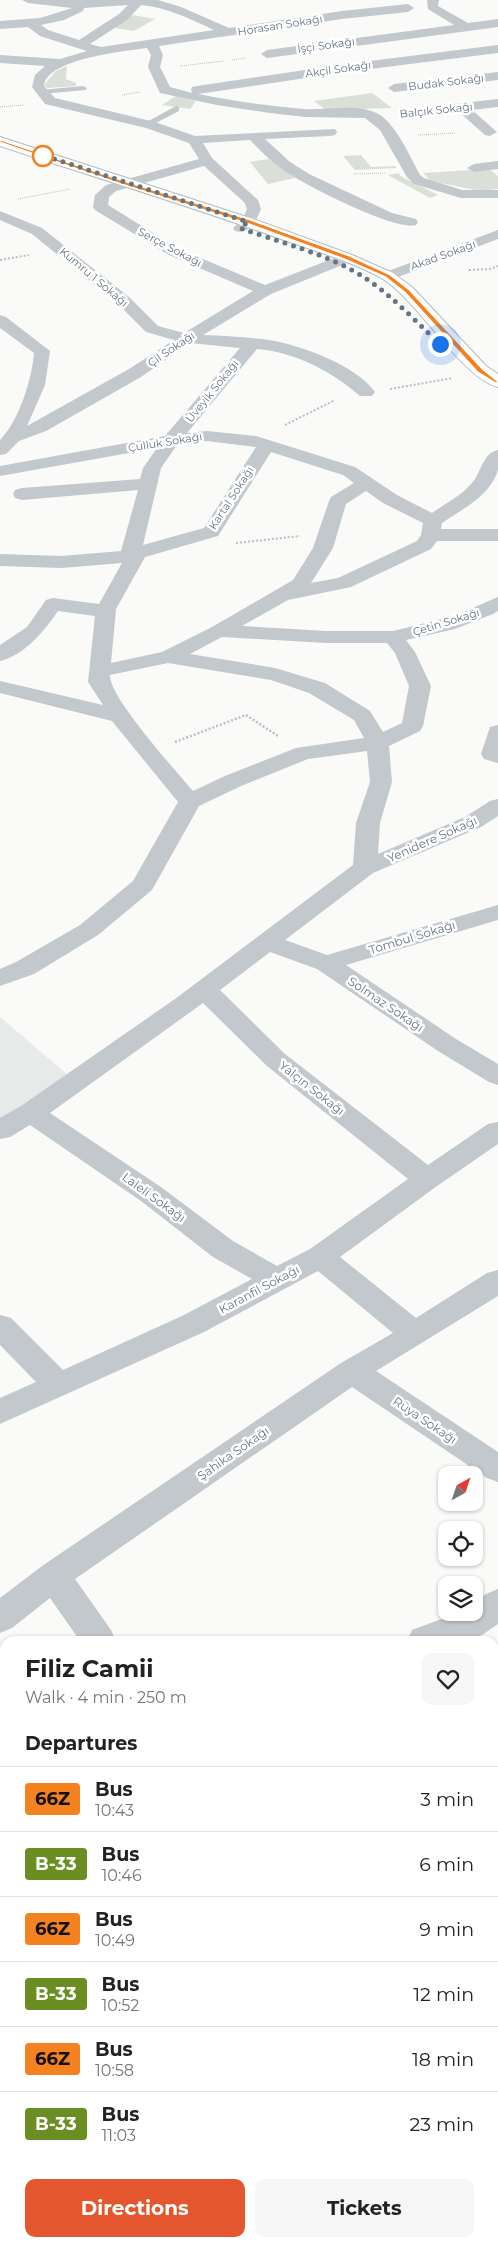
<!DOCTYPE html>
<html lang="en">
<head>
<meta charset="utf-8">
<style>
  body { margin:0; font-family:Montserrat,sans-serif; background:#f6f6f6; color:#222; height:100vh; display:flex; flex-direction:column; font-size:19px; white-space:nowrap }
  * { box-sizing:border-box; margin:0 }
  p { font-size:16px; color:#767676 }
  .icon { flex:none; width:28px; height:28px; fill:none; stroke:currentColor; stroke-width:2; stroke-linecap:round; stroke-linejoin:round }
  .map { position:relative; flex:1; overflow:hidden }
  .details { position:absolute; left:0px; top:1636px; width:499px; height:611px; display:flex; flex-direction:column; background:#fff; border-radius:15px 15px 0 0; box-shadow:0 1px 4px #0004 }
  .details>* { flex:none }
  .badge { padding:0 10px; border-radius:4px; font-size:18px; line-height:32px }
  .needle { width:32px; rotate:40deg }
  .controls { position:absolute; left:438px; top:1466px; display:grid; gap:10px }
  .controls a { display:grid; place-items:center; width:45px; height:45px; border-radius:10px; background:#fff; box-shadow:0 1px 4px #0004; font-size:25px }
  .you { position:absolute; width:25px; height:25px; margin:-12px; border:4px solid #fff; border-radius:50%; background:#1a73e8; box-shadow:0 0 0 8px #1a73e833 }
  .map>.badge { position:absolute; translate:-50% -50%; box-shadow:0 0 0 2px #fff }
  h2 { padding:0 25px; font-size:19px; line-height:45px }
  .round { display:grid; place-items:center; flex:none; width:52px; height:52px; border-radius:10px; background:#f6f6f6 }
  .head { display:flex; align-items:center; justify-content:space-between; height:85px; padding:0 25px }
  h1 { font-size:24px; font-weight:700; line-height:38px }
  .button { display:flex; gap:10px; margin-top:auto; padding:10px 25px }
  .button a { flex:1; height:58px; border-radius:10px; background:#e4572e; color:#fff; font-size:20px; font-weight:700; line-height:58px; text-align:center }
  .button a+a { background:#f6f6f6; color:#222 }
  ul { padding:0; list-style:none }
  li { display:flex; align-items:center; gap:15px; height:65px; padding:0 25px; border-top:1px solid #e0e0e0 }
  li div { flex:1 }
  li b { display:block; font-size:19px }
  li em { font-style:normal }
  li .badge { min-width:55px; font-weight:700; text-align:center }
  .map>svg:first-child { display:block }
</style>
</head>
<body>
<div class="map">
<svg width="498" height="2247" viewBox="0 0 498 2247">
  <rect width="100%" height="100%" fill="#fafaf8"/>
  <path fill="#e8e9e9" d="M0 1017 68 1075 0 1123Z"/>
  <g fill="#dadfd7">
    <path d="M132 15 155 19 134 31 115 28Z"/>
    <path d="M67 66 66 79 76 83V86L47 88 44 85 56 71Z"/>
    <path d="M372 93 392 108 326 110 314 101Z"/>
    <path d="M176 96 196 101 190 109 162 105Z"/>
    <path d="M361 155 371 167 395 166 397 168 355 170 343 156Z"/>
    <path d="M269 159 295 178 268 184 250 162Z"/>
    <path d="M489 169 498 176V189L480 191 431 181 423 173Z"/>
    <path d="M399 173 400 176 438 195 430 198 388 175Z"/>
  </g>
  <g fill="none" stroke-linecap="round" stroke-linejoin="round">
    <defs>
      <path id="secondary" d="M0 137 253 219 352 255 393 273 413 288 486 366 498 374V387C462 378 419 302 383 279 354 262 312 250 281 239 188 205 93 177 0 146Z"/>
    </defs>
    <use href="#secondary" stroke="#b3babf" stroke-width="2"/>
    <g stroke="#bbbfc2" stroke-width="1" stroke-dasharray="1 1" stroke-linecap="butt">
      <path d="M232 60 246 58"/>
      <path d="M180 66 224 61"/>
      <path d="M122 95 140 92"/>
      <path d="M0 107 24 105"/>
      <path d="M405 113 421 111"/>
      <path d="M418 135 455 133"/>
      <path d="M354 174 386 173"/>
      <path d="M18 199 71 189"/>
    </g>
    <g stroke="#bbbfc2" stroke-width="2" stroke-dasharray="2 2" stroke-linecap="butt">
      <path d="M0 260 29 255"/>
      <path d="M469 270 490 269 498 266"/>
      <path d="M390 389 453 378"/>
      <path d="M285 425 335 400"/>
      <path d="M236 543 300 536"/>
    </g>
    <path stroke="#bbbfc2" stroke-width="2.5" stroke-dasharray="2 2" stroke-linecap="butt" d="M175 742 246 715 278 736"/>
    <g fill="#c3c8cc" fill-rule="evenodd">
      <path d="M83 86 87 88 86 90 41 94 37 92 41 90Z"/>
      <path d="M176 106 179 107V111L150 126 143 124Z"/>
    </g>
    <g fill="#c3c8cc" fill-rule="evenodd">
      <path d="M22 0H158L181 7 229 28 342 11 408 4 414 8 408 12 342 19 159 46 163 55 160 67 170 87 192 93 191 90 192 87 197 86 346 64 498 45V53L346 72 198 94C233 101 268 106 304 109 327 111 359 102 380 115 396 125 411 158 420 175L424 178 462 190H498V198H461L414 184 407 177 380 130 365 118 305 117 270 113 217 105 160 93 148 67 151 55 147 48C125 51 46 59 44 86L55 98 155 122 195 136 335 129 337 132 335 135 330 136 265 139 290 162 309 174 392 213 416 219 418 222 416 225C394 231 302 184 282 169 270 161 260 150 250 140L203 143 212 158 258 200 261 209C256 221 250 235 235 231L233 228 242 220 247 209 244 202 204 166 116 191 109 197 108 205 179 249 265 285 342 255H352L355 258 352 261 271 294 203 335C225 336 247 337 269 340 300 345 356 365 375 392L372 396H360C332 371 294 352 257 349L187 433 207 431 256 436 355 467 397 495 432 513C446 503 465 494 475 479 482 468 484 453 498 450 498 456 498 463 498 469 492 495 461 510 442 523L441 529H498V541H437L431 549 351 587 288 600 242 626 326 631H393L454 616 498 597V611L493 614 455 629 406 640 415 652 431 686 423 726 420 731 389 746 392 782 380 823 378 854 465 817 490 801 498 799V816L481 827 373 873 285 940 327 955 498 905V920L346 965 456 1039 498 1064V1085L489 1082 438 1051 317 969 270 952 220 990 285 1054 428 1165 488 1124 498 1122V1144L437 1186 340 1257 416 1318 487 1273 498 1270V1296L376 1371 498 1452V1482L487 1478 352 1387 75 1579 111 1630 116 1641H80L50 1598 12 1628 0 1633V1598L42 1566 341 1363 393 1333 318 1271 204 1332 0 1424V1398L36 1382 0 1345V1315L11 1318 63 1370 182 1316 252 1279 213 1257 141 1201 30 1125 10 1137 0 1139V1118L21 1106 175 999 353 865 356 823 370 782 367 751 308 759 241 786 199 806 152 890 98 935 34 974 0 986V969L16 962 80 925 133 881 178 802 112 721 0 693V681L103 705 88 682 95 616 58 611C44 631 25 655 0 661V645L27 627 46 600 53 598 99 604 122 563 61 568 0 566V554L61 556 121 551 138 490 22 500 15 498 13 494 15 490 22 488 140 479 143 468 157 448 0 476V466L165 436 240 348 190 343 141 377 46 431 19 441 6 454 0 455V440C19 421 32 379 34 353L0 328V315L6 317 50 351 45 385 27 426 129 369 174 340 146 332 117 303 32 234 0 220V211L42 228 129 297 158 326 184 333 253 291 169 255 95 210 93 207 95 195 106 185 199 159 189 143 146 128 45 104 32 87 35 75 45 66 0 63V55L60 59 87 51 40 36 28 27 0 29V21L40 18 72 8 28 3ZM128 5 119 14 79 40 48 30 41 25 64 20 83 11 84 8ZM141 5C167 7 190 19 214 30L101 47 90 44 127 20ZM207 441 256 447 204 528 143 545 161 468 177 445ZM271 452 343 475 354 483 331 497 329 501 313 548 293 580 212 627 162 652 111 663 116 609 145 557 218 536ZM366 491 383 503 423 523 421 535 417 541 338 578 311 583 333 548 346 504ZM222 637 326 643H387L395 653 409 686 402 723 383 732 370 711 325 683 275 668 190 654ZM168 663 271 680 309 693 354 720 364 738 296 748 225 776 193 791C177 772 108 696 110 675ZM203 1003 267 1066 408 1179 310 1249 277 1266 233 1241 161 1187 50 1113Z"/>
      <path d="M427 0H439L438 6 468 23 498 19V27L267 58 261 54 267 50 454 25 428 9Z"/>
      <path d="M498 72V80L394 92 388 88 394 84Z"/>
      <path d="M498 99V107L472 110 497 132 490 136 485 135 458 111 444 113 437 109 444 105Z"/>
      <path d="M498 161V169L474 172 467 168 474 164Z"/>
      <path d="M498 230V239L393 279H383L380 276 383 273Z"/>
      <path d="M498 725V763L484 759 481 754 490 727Z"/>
      <path d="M498 1589V1624L482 1635 466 1641H407L412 1630 460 1612H474V1603L486 1594Z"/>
      <path d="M498 1939V1979L494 1980V1941Z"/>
      <path d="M5 1947V1987L0 1989V1949Z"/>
      <path d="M0 2177 5 2178V2220L0 2219Z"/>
      <path d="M66 2242H115L117 2247H67Z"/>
      <path d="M177 2242H222L221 2247H175Z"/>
    </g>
    <use href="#secondary" fill="#fff" fill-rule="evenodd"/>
  </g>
  <path fill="#f58220" stroke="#fff" d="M0 140 126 182 250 220 349 256 390 275 409 290 482 369 498 382 496 383 478 372 405 292 386 277 345 259 247 223 122 184 0 142Z"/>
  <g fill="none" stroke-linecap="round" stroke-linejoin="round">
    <path stroke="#657683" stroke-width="5" stroke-dasharray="0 9" d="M43 156 36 153 248 222 240 228C279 242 327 254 362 276 391 294 415 321 440 344"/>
  </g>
  <circle fill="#fff" stroke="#f58220" stroke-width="2.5" cx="43" cy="156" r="10"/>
  <g text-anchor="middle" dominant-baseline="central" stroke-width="5" stroke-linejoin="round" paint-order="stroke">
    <g font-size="11" fill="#657683" stroke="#fff">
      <text transform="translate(280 25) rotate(-9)">Horasan Sokağı</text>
      <text transform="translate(326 45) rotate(-8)">İşçi Sokağı</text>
      <text transform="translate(338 69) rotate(-8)">Akçil Sokağı</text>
      <text transform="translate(446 82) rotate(-7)">Budak Sokağı</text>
      <text transform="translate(436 110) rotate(-6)">Balçık Sokağı</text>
      <text transform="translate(170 247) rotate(28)">Serçe Sokağı</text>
      <text transform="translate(443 255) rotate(-20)">Akad Sokağı</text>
      <text transform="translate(94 277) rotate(40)">Kumru 1 Sokağı</text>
      <text transform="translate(171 349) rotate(-34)">Çil Sokağı</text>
      <text transform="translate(212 391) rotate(-51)">Üveyik Sokağı</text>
      <text transform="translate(165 442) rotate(-9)">Çulluk Sokağı</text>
      <text transform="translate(231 498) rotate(-57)">Kartal Sokağı</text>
      <text transform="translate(446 622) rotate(-17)">Çetin Sokağı</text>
    </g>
    <g font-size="12" fill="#657683" stroke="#fff">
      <text transform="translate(432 839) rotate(-24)">Yenidere Sokağı</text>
      <text transform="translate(412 937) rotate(-17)">Tombul Sokağı</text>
      <text transform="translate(386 1004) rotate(34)">Solmaz Sokağı</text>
      <text transform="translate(312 1088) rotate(38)">Yalçın Sokağı</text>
      <text transform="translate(154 1197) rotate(36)">Laleli Sokağı</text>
      <text transform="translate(259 1289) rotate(-28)">Karanfil Sokağı</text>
      <text transform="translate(425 1420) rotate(34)">Rüya Sokağı</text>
      <text transform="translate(233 1453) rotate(-35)">Şahika Sokağı</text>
    </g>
  </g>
</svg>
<div class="controls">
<a><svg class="needle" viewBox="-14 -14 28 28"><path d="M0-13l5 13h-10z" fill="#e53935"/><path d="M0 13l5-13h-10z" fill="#767676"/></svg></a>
<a><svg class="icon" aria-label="locate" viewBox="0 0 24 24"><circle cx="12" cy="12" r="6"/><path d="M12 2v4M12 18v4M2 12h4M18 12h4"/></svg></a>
<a><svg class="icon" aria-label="layers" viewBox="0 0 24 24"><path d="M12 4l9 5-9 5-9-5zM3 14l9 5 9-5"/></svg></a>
</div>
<div class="you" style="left:440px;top:344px"></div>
<section class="details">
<div class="head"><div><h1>Filiz Camii</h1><p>Walk · 4 min · 250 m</p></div><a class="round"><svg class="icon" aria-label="heart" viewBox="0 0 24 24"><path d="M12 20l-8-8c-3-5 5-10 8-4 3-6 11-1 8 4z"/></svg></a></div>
<h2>Departures</h2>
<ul>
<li><span class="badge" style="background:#f58220;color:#111">66Z</span><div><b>Bus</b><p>10:43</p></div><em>3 min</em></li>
<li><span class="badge" style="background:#6b8e23;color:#fff">B-33</span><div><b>Bus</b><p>10:46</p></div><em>6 min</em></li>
<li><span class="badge" style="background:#f58220;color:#111">66Z</span><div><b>Bus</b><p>10:49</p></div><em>9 min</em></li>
<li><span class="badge" style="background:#6b8e23;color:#fff">B-33</span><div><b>Bus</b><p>10:52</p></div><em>12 min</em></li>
<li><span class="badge" style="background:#f58220;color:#111">66Z</span><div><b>Bus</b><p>10:58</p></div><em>18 min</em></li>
<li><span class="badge" style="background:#6b8e23;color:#fff">B-33</span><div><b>Bus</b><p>11:03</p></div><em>23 min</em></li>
</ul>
<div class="button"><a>Directions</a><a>Tickets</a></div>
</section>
</div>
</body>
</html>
